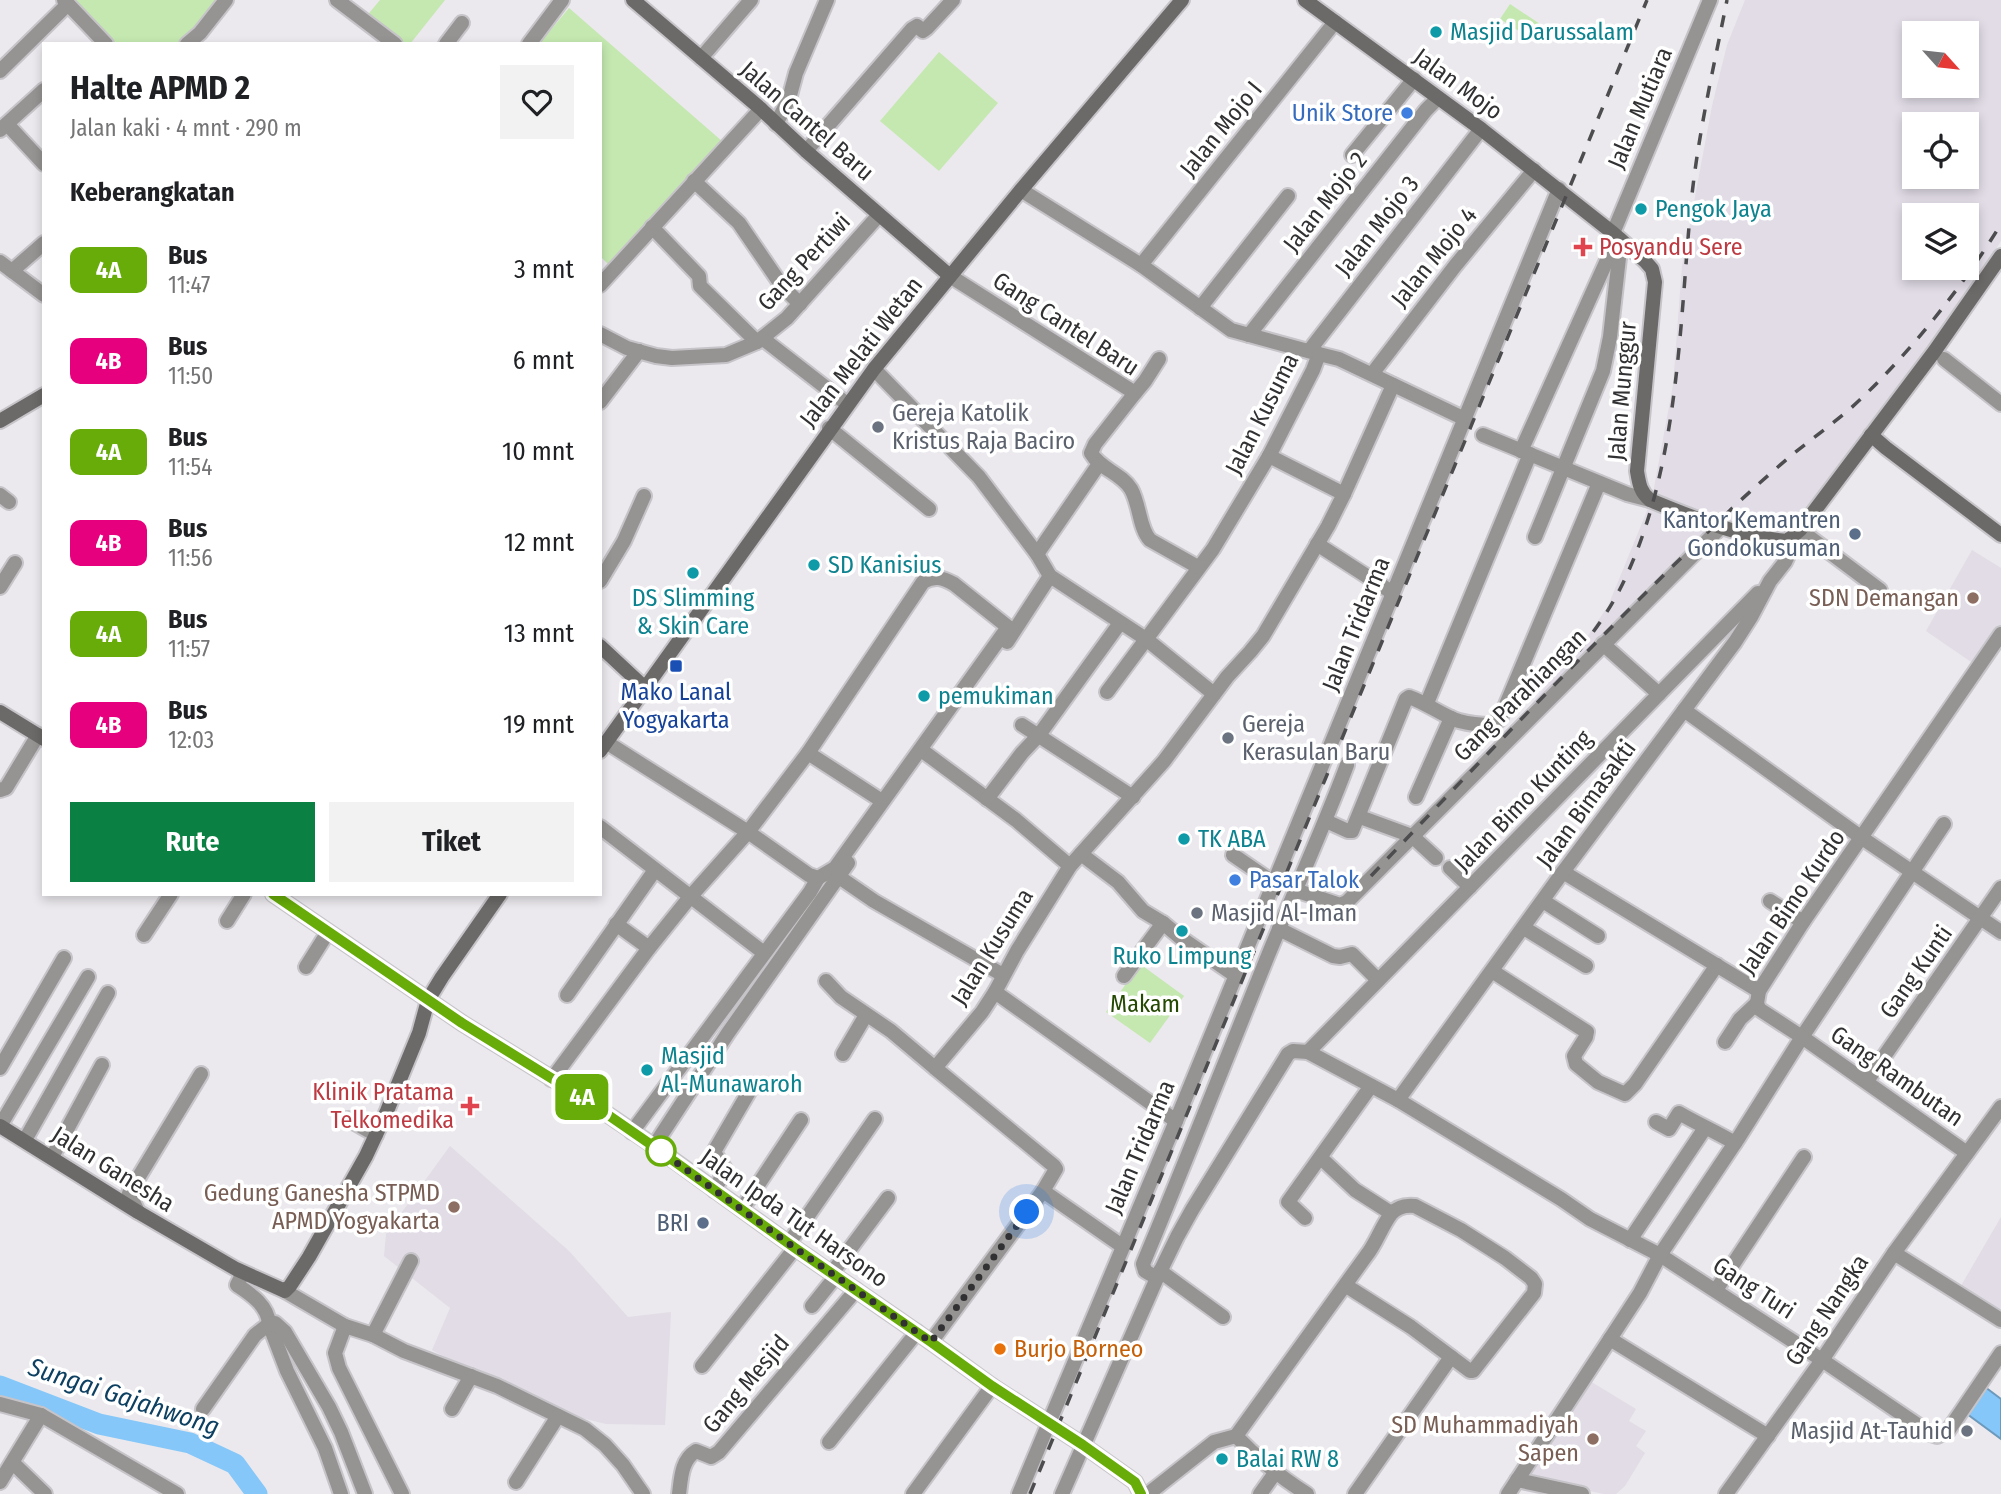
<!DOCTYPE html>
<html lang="id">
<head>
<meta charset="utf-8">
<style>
  body { margin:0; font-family:"Fira Sans Condensed",sans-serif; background:#f2f2f2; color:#202124; height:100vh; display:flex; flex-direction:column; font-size:26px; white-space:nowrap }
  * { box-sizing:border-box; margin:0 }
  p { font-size:23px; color:#757577 }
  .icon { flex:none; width:38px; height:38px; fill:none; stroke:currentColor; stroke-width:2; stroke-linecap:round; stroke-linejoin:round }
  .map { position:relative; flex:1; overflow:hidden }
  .side { position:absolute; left:42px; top:42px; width:560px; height:854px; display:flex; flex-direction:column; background:#fff; border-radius:0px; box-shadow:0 4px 10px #0003 }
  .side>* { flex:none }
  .badge { padding:0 14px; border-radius:10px; font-size:24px; line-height:46px }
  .needle { width:46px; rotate:117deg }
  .fabs { position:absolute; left:1902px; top:21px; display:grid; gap:14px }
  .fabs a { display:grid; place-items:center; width:77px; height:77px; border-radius:0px; background:#fff; box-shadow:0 4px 10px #0003; font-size:35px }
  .you { position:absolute; width:35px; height:35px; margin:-18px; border:5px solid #fff; border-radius:50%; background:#1a73e8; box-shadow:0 0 0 10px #1a73e833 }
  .map>.badge { position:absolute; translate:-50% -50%; box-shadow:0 0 0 4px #fff }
  h2 { padding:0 28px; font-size:26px; line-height:63px }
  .round { display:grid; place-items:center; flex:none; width:74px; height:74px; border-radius:0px; background:#f2f2f2 }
  .head { display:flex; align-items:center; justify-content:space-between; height:119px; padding:0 28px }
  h1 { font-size:33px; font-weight:700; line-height:52px }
  .primary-button { display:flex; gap:14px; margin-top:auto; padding:14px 28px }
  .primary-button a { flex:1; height:80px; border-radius:0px; background:#0b8043; color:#fff; font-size:28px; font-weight:700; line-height:80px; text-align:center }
  .primary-button a+a { background:#f2f2f2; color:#202124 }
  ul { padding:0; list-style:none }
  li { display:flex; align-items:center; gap:21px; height:91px; padding:0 28px }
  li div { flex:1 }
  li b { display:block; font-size:26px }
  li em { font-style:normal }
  li .badge { min-width:77px; font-weight:700; text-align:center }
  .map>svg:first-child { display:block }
</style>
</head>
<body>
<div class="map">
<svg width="2001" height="1494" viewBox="0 0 2001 1494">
  <rect width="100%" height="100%" fill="#ebe9ed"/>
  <g fill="#e1dce6" fill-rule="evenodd">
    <path d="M1745 0H2001V241L1936 344 1797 523 1786 530 1773 534 1731 524 1653 493 1673 385 1682 266 1712 106 1727 45ZM1914 33H1967V86H1914ZM1914 124H1967V177H1914ZM1914 215H1967V268H1914Z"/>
    <path d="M1649 506 1712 531 1522 721 1519 719 1589 634 1608 606Z"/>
    <path d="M1972 550 2001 568V629L1977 666 1926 631Z"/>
    <path d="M450 1146 569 1251 628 1317 671 1312 665 1425 606 1424 529 1405 432 1350 450 1308 384 1256 386 1234Z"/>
    <path d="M2001 1217V1318L1958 1291Z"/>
    <path d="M1585 1378 1636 1409 1629 1421 1646 1431 1636 1446 1645 1453 1625 1486 1616 1494H1604L1519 1476Z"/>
  </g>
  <g fill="#c4e8b0">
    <path d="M71 0H219L180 44H112Z"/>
    <path d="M380 0H445L410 44H400L365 18Z"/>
    <path d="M1510 4 1540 24 1530 38 1500 19Z"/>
    <path d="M569 8 723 142 608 264 600 256V44H539Z"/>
    <path d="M939 52 998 103 939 171 880 121Z"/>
    <path d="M1140 964 1184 996 1150 1043 1106 1012Z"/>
  </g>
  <path fill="#85c7f9" stroke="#6c9abd" stroke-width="2" d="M1981 1384 2001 1399V1439L1963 1411Z"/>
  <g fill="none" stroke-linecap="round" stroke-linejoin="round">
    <path stroke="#85c7f9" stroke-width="21" d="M0 1386 99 1424 190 1443 235 1464 257 1494"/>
    <defs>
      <g id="street">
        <path d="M64 0 106 44"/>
        <path d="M337 0 395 44"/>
        <path d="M187 44 200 33 226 0"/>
        <path d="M446 44 462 23"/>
        <path d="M529 44 562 0"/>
        <path d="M701 58 751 0"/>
        <path d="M0 71 68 4"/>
        <path d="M7 124 44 164"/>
        <path d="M776 124 789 99 796 73 827 0"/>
        <path d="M0 130 44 90"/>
        <path d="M806 151 912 29 917 26 923 31 927 28 953 0"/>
        <path d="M1352 155 1414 79"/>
        <path d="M694 181 739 223 782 286 800 304"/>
        <path d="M1021 190 1141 265 1231 330 1319 354 1313 370 1269 456 1213 549 1107 692"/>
        <path d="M652 227 699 276 700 286 703 289 757 342"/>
        <path d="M1613 233 1710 0"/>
        <path d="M0 262 44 295"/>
        <path d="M1141 265 1335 22"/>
        <path d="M12 271 44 243"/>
        <path d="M950 276 1135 393 1095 444 1091 453C1100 469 1121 473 1131 489 1140 505 1139 528 1150 540L1198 567"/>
        <path d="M600 285 761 109"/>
        <path d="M1200 308 1288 196"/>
        <path d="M600 334 627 348 656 356 672 358 726 355 757 342 787 318 879 215"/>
        <path d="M1249 335 1426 110 1438 98"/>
        <path d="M762 338 847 404"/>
        <path d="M1309 351 1481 129"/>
        <path d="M1319 354 1339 359 1465 419"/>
        <path d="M1944 359 2001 404"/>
        <path d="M874 369 979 477 1037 554 1050 576 1146 639 1214 694"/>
        <path d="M1372 374 1455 266 1534 170"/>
        <path d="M1135 393 1145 381 1159 359"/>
        <path d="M600 402 639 351"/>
        <path d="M829 428 929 509"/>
        <path d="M1483 435 1627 494 1650 500"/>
        <path d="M1521 451 1617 238"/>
        <path d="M1344 494 1393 385"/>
        <path d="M0 495 9 502"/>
        <path d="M1535 537 1603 371 1610 337 1621 240"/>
        <path d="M1317 544 1393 593"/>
        <path d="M1037 554 1099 464"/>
        <path d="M600 581 624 541 644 496"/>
        <path d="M0 587 15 563"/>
        <path d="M1007 642 1050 576"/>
        <path d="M1603 644 1659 694"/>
        <path d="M1427 703 1530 454"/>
        <path d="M1684 710 1862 838 2001 932"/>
        <path d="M1022 725 1133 797"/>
        <path d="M924 752 1016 820 1070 866"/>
        <path d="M808 753 882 801"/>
        <path d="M0 790 6 788 38 735"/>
        <path d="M1416 797 1451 718"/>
        <path d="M987 799 1022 753 1039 735 1120 623"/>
        <path d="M1360 817 1412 836 1436 858"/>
        <path d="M1326 821 1348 831H1352L1406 699 1409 697C1427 703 1441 715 1459 721 1470 724 1481 725 1492 725L1500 719 1599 483"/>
        <path d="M1944 824 1802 1037 1967 1153"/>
        <path d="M600 827 764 953"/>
        <path d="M1081 854 1118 882 1143 911 1163 923 1181 938 1236 976"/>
        <path d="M1233 855 1274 883"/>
        <path d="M1450 868 1470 887"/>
        <path d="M1563 872 1759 991"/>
        <path d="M839 877 874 901 1003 975"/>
        <path d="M1295 890 1340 905 1347 902 1720 528"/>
        <path d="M1543 901 1598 936"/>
        <path d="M1770 901 1803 922"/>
        <path d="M227 921 244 894"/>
        <path d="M616 924 649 948"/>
        <path d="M1524 928 1586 966"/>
        <path d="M1279 929 1333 956 1340 957 1352 954 1378 980"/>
        <path d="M144 935 171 894"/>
        <path d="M306 967 328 932"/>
        <path d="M1492 971 1587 1032 1586 1037 1574 1056 1576 1064 1598 1082 1625 1094 1635 1084 1717 965"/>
        <path d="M1124 976 1163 923"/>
        <path d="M826 981 841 997 891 1031 935 1068"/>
        <path d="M995 992 1176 1121"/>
        <path d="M567 995 655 870"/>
        <path d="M1725 1042 1740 1019 1757 1003"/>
        <path d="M1308 1052 1758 593"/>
        <path d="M843 1054 866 1015"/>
        <path d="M0 1068 64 958"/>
        <path d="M551 1079 558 1071 649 948 690 897 748 832 808 753 923 582C935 575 943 578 954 584L1008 627 835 868 818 878 809 875 748 832 606 742"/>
        <path d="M1867 1081 2001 888"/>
        <path d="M1398 1100 1563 872 1735 642 1751 617 1770 581 1785 562 1800 530 1880 590"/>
        <path d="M348 1119 376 1135"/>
        <path d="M1656 1122 1669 1129 1679 1113C1698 1124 1716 1132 1735 1143"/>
        <path d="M0 1126 88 977"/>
        <path d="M632 1132 810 892 818 878"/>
        <path d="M25 1140 108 993"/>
        <path d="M654 1146 728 1033 848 863"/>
        <path d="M52 1157 102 1065"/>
        <path d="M1321 1158 1355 1190 1391 1213"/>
        <path d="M714 1190 723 1175 725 1169 715 1154V1150L753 1085"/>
        <path d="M1043 1191 1122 1246"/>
        <path d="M742 1209 801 1120"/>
        <path d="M138 1212 129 1193 201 1074"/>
        <path d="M1305 1218 1288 1202 1371 1086"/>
        <path d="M1630 1240 1705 1128"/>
        <path d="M789 1243 875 1119"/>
        <path d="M1894 1253 2001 1320"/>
        <path d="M1160 1271 1223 1317"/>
        <path d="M243 1273 237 1285C251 1294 268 1306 269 1324L287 1371 325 1448 341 1494"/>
        <path d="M832 1273 888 1198"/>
        <path d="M1157 1278 1145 1271 1143 1264C1186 1161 1227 1057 1269 953 1295 890 1323 829 1347 765"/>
        <path d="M1716 1290 1804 1157"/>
        <path d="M285 1291 345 1326 373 1335 404 1351 497 1386 585 1429 605 1445 623 1465 643 1494"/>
        <path d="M812 1306 836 1276"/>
        <path d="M345 1326 335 1353 339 1368 402 1494"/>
        <path d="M373 1335 411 1261"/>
        <path d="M1610 1339 1768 1436"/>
        <path d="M931 1342 1043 1191 1056 1169 1054 1166 935 1068 982 1012 995 992 1017 951 1070 866 1164 761 1227 677 1250 652 1263 636 1328 526 1344 494 1269 456"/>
        <path d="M702 1366 795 1248"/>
        <path d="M0 1404 41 1415 177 1494"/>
        <path d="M203 1409 255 1335 269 1324 275 1323 285 1332 329 1407 341 1432 365 1494"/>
        <path d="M452 1409 471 1376"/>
        <path d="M1236 1436C1258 1459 1280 1477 1307 1494"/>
        <path d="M829 1442 917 1332"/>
        <path d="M13 1463 45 1494"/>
        <path d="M1517 1480 1582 1494"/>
        <path d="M0 1482 41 1415"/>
        <path d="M516 1482 558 1416"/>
        <path d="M679 1494C681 1479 681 1460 696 1451L711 1457 719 1452 856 1290"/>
        <path d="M913 1494 992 1386"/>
        <path d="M1019 1494 1176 1121 1559 189"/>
        <path d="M1062 1494 1157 1278 1177 1237 1192 1210 1288 1054 1293 1051 1308 1052 1398 1100 1561 1199 1590 1219 1660 1255 1822 1360 1931 1434 1937 1436 1948 1431 2001 1353"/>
        <path d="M1148 1494 1214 1442 1236 1436C1279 1376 1323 1316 1366 1256 1376 1244 1381 1227 1391 1214 1397 1207 1406 1205 1415 1206L1461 1230 1505 1258 1531 1278 1535 1284 1534 1293 1473 1371H1470L1411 1327 1345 1285"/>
        <path d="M1260 1494 1275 1473"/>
        <path d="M1355 1494 1451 1357"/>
        <path d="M1508 1494 1610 1339 1640 1293 1660 1255 1739 1137 1802 1037 1759 1009 1757 1003 1759 991 1803 922 2001 634"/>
        <path d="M1726 1494 1822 1360 1894 1253 2001 1107"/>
      </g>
      <g id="secondary">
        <path d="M633 0 761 109 806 151 950 276"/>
        <path d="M1305 0 1481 129 1613 233 1645 261 1652 269 1655 282 1637 471C1639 483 1640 492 1650 500 1694 518 1739 537 1787 541L1800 530 1934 352 2001 256"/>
        <path d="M0 421 44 395"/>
        <path d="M1871 435 1886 448 2001 535"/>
        <path d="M600 646 644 687"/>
        <path d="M0 712 44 739"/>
        <path d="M600 751 874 369 1021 190 1182 0"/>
        <path d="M273 894 462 1023 585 1099 654 1146 795 1248 931 1342 992 1386 1083 1445 1135 1482 1141 1494"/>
        <path d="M0 1126 138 1212 236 1269 285 1291 290 1286 309 1257 366 1156 387 1111 419 1033 428 1000 442 977 500 894"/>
      </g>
    </defs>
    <use href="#street" stroke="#c6c4c8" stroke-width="18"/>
    <use href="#secondary" stroke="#c6c4c8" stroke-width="18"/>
    <use href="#street" stroke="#959492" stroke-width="14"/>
    <use href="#secondary" stroke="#6c6a68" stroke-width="14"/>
    <g stroke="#4d4c4e" stroke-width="3.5" stroke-dasharray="12 12" stroke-linecap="butt">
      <path d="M1579 651C1594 631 1609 611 1620 589 1677 476 1679 339 1690 215 1696 143 1713 71 1727 0"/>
      <path d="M1371 876C1484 757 1597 639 1715 525 1740 500 1766 477 1793 454 1812 439 1832 424 1851 408 1906 358 1962 288 2001 224"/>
      <path d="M1030 1494 1647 0"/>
    </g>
  </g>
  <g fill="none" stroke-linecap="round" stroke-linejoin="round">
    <defs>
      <path id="line" d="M273 894 462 1023 585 1099 653 1146 795 1248 931 1342 992 1386 1083 1445 1135 1482 1141 1494"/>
    </defs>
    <use href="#line" stroke="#fff" stroke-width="16"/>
    <use href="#line" stroke="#67ac08" stroke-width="10"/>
    <path stroke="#313032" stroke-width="7" stroke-dasharray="0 12.6" d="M661 1151 659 1150 795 1248 931 1342 1027 1212"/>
  </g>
  <g fill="#0f9aa8" stroke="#fff" stroke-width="2.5">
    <circle cx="1436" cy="32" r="7"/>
    <circle cx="1641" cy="209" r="7"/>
    <circle cx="814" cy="565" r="7"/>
    <circle cx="693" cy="573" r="7"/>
    <circle cx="924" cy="696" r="7"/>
    <circle cx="1184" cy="839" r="7"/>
    <circle cx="1182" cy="931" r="7"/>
    <circle cx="647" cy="1070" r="7"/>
    <circle cx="1222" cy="1459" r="7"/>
  </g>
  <g fill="#3f7fe0" stroke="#fff" stroke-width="2.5">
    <circle cx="1407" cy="113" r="7"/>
    <circle cx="1235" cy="880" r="7"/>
  </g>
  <g fill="#e0444e" stroke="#fff" stroke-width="2.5">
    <path d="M1579.5 236.5h7v7h7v7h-7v7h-7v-7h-7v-7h7z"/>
    <path d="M466.5 1095.5h7v7h7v7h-7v7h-7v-7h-7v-7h7z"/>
  </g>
  <g fill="#6b7280" stroke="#fff" stroke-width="2.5">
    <circle cx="878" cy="427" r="7"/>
    <circle cx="1228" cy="738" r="7"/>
    <circle cx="1197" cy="913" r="7"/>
    <circle cx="1967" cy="1431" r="7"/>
  </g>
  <g fill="#5c6f8a" stroke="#fff" stroke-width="2.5">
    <circle cx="1855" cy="534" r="7"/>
    <circle cx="703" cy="1223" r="7"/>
  </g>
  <g fill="#8d6e63" stroke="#fff" stroke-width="2.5">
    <circle cx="1973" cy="598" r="7"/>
    <circle cx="454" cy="1207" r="7"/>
    <circle cx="1593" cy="1439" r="7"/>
  </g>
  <rect fill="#1a4fb4" stroke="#fff" stroke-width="2.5" x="669" y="659" width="14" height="14" rx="3.5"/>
  <circle fill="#fff" stroke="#67ac08" stroke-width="3.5" cx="661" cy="1151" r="14"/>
  <circle fill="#e8710a" stroke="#fff" stroke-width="2.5" cx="1000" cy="1349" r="7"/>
  <g text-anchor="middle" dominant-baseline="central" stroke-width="7" stroke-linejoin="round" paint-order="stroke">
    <g font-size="24" fill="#0d838f" stroke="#fff" text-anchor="start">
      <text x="1450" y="32">Masjid Darussalam</text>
      <text x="1655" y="209">Pengok Jaya</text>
      <text x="828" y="565">SD Kanisius</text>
      <text x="693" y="598" text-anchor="middle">DS Slimming<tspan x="693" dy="28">&amp; Skin Care</tspan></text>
      <text x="938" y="696">pemukiman</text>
      <text x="1198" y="839">TK ABA</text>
      <text x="1182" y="956" text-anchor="middle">Ruko Limpung</text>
      <text x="661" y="1056">Masjid<tspan x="661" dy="28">Al-Munawaroh</tspan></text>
      <text x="1236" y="1459">Balai RW 8</text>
    </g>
    <g font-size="24" fill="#313032" stroke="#fff">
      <text transform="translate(1458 84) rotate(36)">Jalan Mojo</text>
      <text transform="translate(1640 108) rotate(-67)">Jalan Mutiara</text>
      <text transform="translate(807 121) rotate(41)">Jalan Cantel Baru</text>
      <text transform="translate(1221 129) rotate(-51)">Jalan Mojo I</text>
      <text transform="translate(1325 202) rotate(-52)">Jalan Mojo 2</text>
      <text transform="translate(1377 226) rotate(-52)">Jalan Mojo 3</text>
      <text transform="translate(1434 257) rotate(-51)">Jalan Mojo 4</text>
      <text transform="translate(804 262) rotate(-47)">Gang Pertiwi</text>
      <text transform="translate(1066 324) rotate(33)">Gang Cantel Baru</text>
      <text transform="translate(861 352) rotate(-52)">Jalan Melati Wetan</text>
      <text transform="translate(1622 391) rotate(-85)">Jalan Munggur</text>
      <text transform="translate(1262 414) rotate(-63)">Jalan Kusuma</text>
      <text transform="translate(1356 624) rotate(-68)">Jalan Tridarma</text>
      <text transform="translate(1520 695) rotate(-45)">Gang Parahiangan</text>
      <text transform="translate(1523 801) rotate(-46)">Jalan Bimo Kunting</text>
      <text transform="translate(1586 804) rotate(-54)">Jalan Bimasakti</text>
      <text transform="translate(1792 902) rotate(-56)">Jalan Bimo Kurdo</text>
      <text transform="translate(992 947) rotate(-58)">Jalan Kusuma</text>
      <text transform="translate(1916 972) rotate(-55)">Gang Kunti</text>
      <text transform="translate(1897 1076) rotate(35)">Gang Rambutan</text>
      <text transform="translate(1140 1147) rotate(-67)">Jalan Tridarma</text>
      <text transform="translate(113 1169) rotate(32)">Jalan Ganesha</text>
      <text transform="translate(794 1218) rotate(35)">Jalan Ipda Tut Harsono</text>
      <text transform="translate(1754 1288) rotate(33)">Gang Turi</text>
      <text transform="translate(1827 1310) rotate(-56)">Gang Nangka</text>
      <text transform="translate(746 1384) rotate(-50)">Gang Mesjid</text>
    </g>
    <g font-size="24" fill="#366cbe" stroke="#fff" text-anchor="end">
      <text x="1393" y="113">Unik Store</text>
      <text x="1249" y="880" text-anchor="start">Pasar Talok</text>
    </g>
    <g font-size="24" fill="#be3a42" stroke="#fff" text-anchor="start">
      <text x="1599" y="247">Posyandu Sere</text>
      <text x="454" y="1092" text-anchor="end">Klinik Pratama<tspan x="454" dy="28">Telkomedika</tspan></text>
    </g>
    <g font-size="24" fill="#5b616d" stroke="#fff" text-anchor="start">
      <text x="892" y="413">Gereja Katolik<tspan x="892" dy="28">Kristus Raja Baciro</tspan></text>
      <text x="1242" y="724">Gereja<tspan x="1242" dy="28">Kerasulan Baru</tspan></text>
      <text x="1211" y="913">Masjid Al-Iman</text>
      <text x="1953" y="1431" text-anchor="end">Masjid At-Tauhid</text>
    </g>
    <g font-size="24" fill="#4e5e75" stroke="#fff" text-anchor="end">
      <text x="1841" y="520">Kantor Kemantren<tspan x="1841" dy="28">Gondokusuman</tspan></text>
      <text x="689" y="1223">BRI</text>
    </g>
    <g font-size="24" fill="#785e54" stroke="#fff" text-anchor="end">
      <text x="1959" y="598">SDN Demangan</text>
      <text x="440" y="1193">Gedung Ganesha STPMD<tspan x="440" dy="28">APMD Yogyakarta</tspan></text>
      <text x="1579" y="1425">SD Muhammadiyah<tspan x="1579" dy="28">Sapen</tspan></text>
    </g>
    <g font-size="24" fill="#164399" stroke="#fff">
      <text x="676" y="692">Mako Lanal<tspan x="676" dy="28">Yogyakarta</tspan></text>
    </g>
    <g font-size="24" fill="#254903" stroke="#fff">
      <text x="1145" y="1004">Makam</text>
    </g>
    <g font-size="24" fill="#c56008" stroke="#fff" text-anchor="start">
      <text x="1014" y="1349">Burjo Borneo</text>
    </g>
    <g font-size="26" font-style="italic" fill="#0d4061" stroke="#fff">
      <text transform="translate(124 1397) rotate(18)">Sungai Gajahwong</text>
    </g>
  </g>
</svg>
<div class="fabs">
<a><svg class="needle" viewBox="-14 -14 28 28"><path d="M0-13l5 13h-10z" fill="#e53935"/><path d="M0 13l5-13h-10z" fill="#757577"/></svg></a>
<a><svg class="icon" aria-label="locate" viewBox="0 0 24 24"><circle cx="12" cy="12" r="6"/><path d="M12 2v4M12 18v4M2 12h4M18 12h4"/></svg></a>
<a><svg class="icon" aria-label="layers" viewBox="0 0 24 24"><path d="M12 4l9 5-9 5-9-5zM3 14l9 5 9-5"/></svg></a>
</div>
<div class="you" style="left:1027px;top:1212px"></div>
<b class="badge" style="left:582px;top:1097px;background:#67ac08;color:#fff">4A</b>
<section class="side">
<div class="head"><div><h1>Halte APMD 2</h1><p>Jalan kaki · 4 mnt · 290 m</p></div><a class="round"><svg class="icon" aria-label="heart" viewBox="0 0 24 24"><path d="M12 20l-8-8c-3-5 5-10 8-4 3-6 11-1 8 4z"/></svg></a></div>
<h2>Keberangkatan</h2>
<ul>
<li><span class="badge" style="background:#67ac08;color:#fff">4A</span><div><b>Bus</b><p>11:47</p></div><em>3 mnt</em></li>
<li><span class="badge" style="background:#e6007e;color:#fff">4B</span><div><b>Bus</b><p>11:50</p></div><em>6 mnt</em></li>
<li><span class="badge" style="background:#67ac08;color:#fff">4A</span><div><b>Bus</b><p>11:54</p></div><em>10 mnt</em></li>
<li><span class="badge" style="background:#e6007e;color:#fff">4B</span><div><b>Bus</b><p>11:56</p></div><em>12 mnt</em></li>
<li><span class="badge" style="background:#67ac08;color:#fff">4A</span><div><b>Bus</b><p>11:57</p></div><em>13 mnt</em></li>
<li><span class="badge" style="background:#e6007e;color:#fff">4B</span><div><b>Bus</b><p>12:03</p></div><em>19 mnt</em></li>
</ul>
<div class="primary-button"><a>Rute</a><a>Tiket</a></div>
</section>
</div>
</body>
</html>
